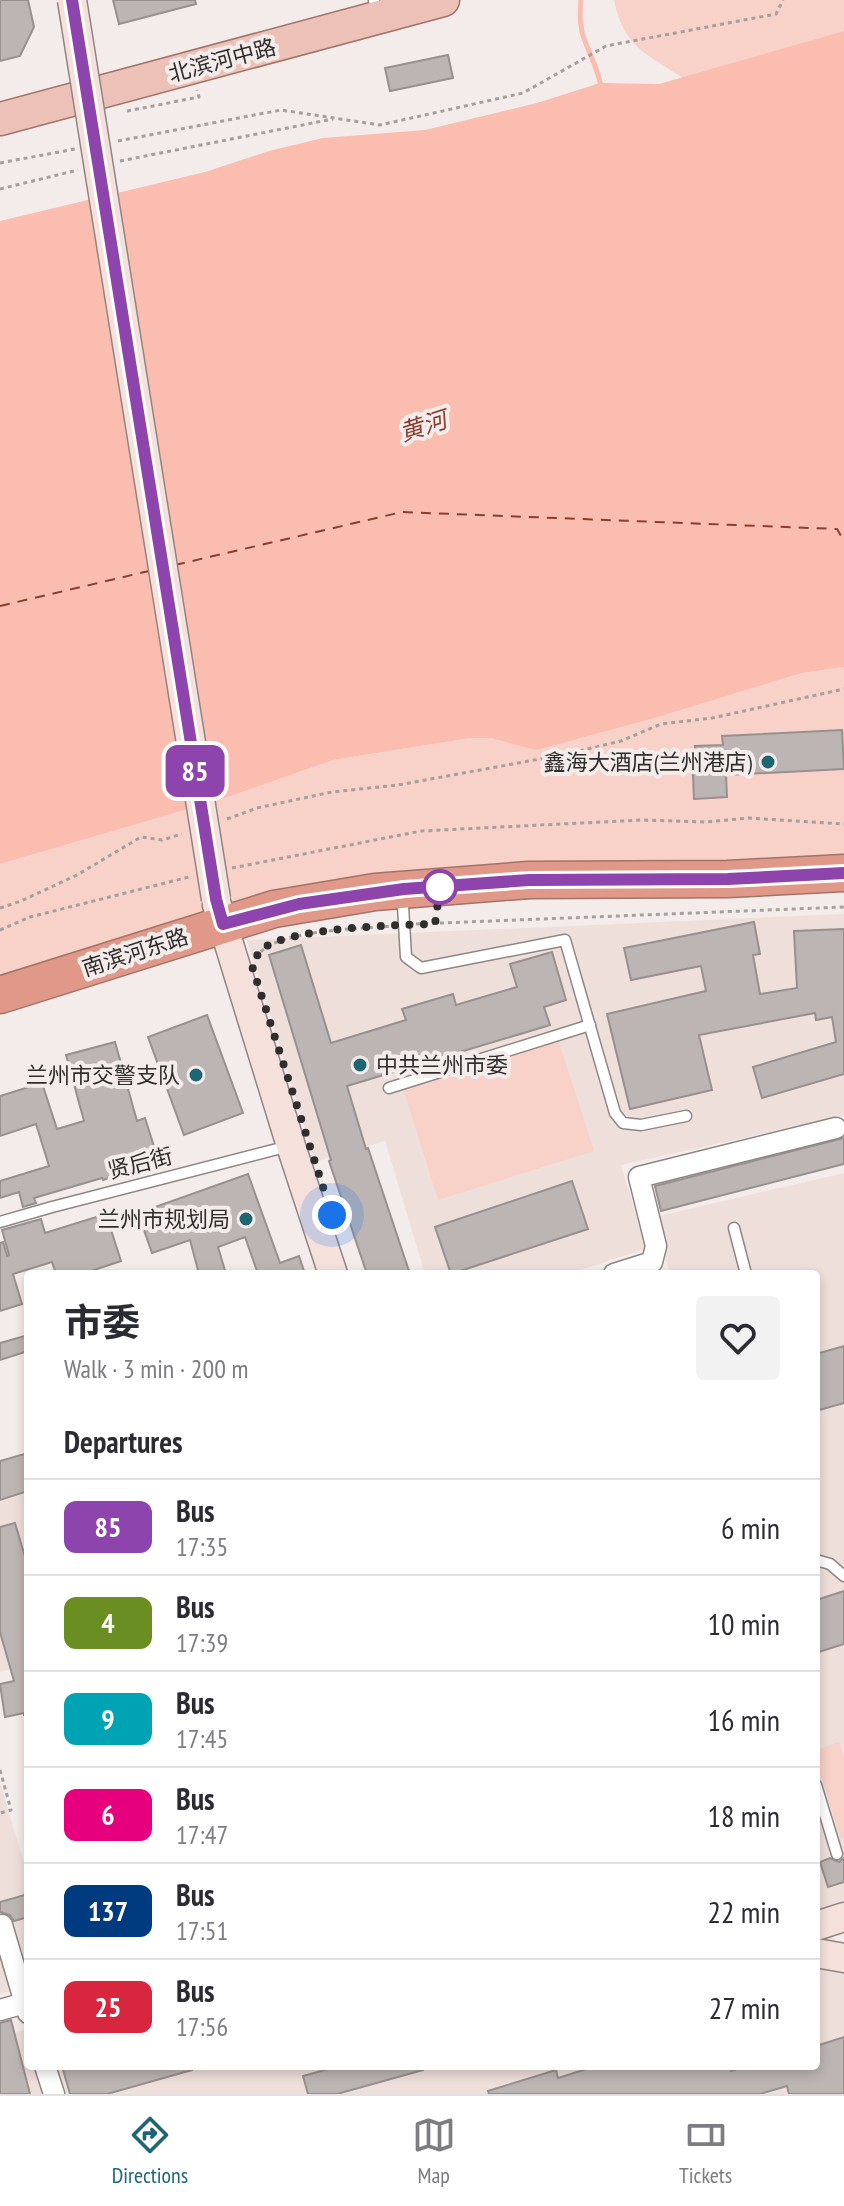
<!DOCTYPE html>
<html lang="en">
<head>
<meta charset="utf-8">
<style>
  body { margin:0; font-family:"PT Sans Narrow","Noto Sans SC",sans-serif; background:#f2f2f3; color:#2b2b33; height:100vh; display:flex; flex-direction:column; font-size:30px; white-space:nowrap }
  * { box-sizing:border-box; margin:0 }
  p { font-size:26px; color:#7c7c81 }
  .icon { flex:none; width:44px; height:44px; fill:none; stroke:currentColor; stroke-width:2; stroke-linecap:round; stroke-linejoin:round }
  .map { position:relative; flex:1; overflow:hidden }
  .side { position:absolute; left:24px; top:1270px; width:796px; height:800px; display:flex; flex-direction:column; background:#fff; border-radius:8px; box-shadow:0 4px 12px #0003 }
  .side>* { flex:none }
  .badge { padding:0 16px; border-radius:12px; font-size:28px; line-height:52px }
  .you { position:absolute; width:40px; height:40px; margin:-20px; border:6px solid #fff; border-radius:50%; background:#1a73e8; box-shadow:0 0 0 12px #1a73e833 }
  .map>.badge { position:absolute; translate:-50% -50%; box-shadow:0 0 0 4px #fff }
  h2 { padding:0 40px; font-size:30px; line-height:72px }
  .round { display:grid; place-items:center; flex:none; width:84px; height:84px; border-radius:8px; background:#f2f2f3 }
  .head { display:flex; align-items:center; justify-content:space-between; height:136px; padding:0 40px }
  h1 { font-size:38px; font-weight:700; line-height:60px }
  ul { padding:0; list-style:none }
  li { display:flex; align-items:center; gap:24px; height:96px; padding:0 40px; border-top:2px solid #e1e1e2 }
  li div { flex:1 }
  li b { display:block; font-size:30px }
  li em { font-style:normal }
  li .badge { min-width:88px; font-weight:700; text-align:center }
  .tab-bar { display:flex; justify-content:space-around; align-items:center; height:112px; border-top:2px solid #e1e1e2; background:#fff; font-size:22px; color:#7c7c81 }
  .tab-bar a { display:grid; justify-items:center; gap:4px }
  .tab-bar .current { color:#1e6674 }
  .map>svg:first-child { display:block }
</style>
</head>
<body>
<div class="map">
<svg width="844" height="2094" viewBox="0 0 844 2094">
  <rect width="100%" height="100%" fill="#f4ecea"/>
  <g fill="#efdfdb">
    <path d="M844 914V1116L621 1165 646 1249 567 1274H425L385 1141 315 1162 247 940Z"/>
    <path d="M844 1173V1900L816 1910V1274H670L654 1217Z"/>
    <path d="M28 1493V1664L0 1672V1501Z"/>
    <path d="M0 1783 28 1876V1986L0 1994Z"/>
    <path d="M816 1914 844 1951V2094H0V2037L28 2029V2066H816Z"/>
  </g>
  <g fill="#f8d1c8">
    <path d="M614 0H844V31L683 78C647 54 623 47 614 0Z"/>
    <path d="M844 667V860L202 920 0 976V864L219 800 333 760 470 738H491L535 750 541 749 658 717 802 673Z"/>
    <path d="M559 1042 594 1151 438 1200 404 1091Z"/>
    <path d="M839 1742 844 1758V1838L841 1839 816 1761V1750Z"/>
  </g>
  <path fill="#fbbdaf" d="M844 31V667L802 673 658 717 541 749 535 750 491 738H470L333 760 219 800 0 864V221L205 172 269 151 323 138 425 130 537 103 600 83 659 84Z"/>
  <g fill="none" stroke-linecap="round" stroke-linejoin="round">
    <path stroke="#fbbdaf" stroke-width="5" d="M581 0C576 42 593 48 601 86"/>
    <g stroke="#893f2f" stroke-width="2" stroke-dasharray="10 8" stroke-linecap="butt">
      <path d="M175 565 402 512 837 529 844 541"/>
      <path d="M0 606 149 571"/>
    </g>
  </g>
  <g fill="#bcb5b3" stroke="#97908f" stroke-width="2">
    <path d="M0 0H28L34 27 20 56 0 61Z"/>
    <path d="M113 0H195L196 4 119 24Z"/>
    <path d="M448 55 453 78 390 91 385 68Z"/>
    <path d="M842 730 844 769 726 775 727 797 694 799 692 754H695V746L723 745 722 736Z"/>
    <path d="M754 922 760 954 753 955 760 994 797 988 794 931 844 929V1074L762 1098 753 1067 836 1042 832 1017 816 1020 815 1013 699 1035 712 1090 630 1109 607 1014 706 991 701 966 631 980 624 948Z"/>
    <path d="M301 945 331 1043 406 1020 402 1009 453 994 456 1005 517 987 510 964 552 952 566 1000 544 1007 550 1025 347 1086 366 1149 368 1148 410 1274H367L329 1161 331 1160 269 955Z"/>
    <path d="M207 1015 243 1113 184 1135 148 1037Z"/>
    <path d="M115 1042 137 1121 145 1118 159 1162 103 1180 102 1178 34 1198 36 1203 23 1207 19 1192 0 1198V1181L49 1166 36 1124 0 1136V1096L42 1083 57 1129 84 1121 66 1055Z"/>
    <path d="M844 1138V1164L661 1211 655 1186Z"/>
    <path d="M248 1174 280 1263 299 1256 305 1274H254L257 1271 245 1237 218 1247 226 1274H199L190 1240 152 1253 138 1213Z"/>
    <path d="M572 1181 588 1229 451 1274 435 1227Z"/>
    <path d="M106 1214 121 1261 82 1274H56L52 1262 13 1274 22 1304 0 1311V1243L3 1242 7 1256 9 1255 2 1230 41 1219 45 1233Z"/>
    <path d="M28 1335V1351L0 1360V1343Z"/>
    <path d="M844 1346V1403L816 1411V1354Z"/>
    <path d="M28 1453V1491L0 1500V1461Z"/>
    <path d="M15 1523 28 1567V1715H24V1713L5 1717 0 1684 14 1681 0 1632V1527Z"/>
    <path d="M844 1591V1644L816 1653V1600Z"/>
    <path d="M830 1858 839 1862 844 1858V1882L828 1887 820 1862Z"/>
    <path d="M28 1894V1917L14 1921 10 1915 0 1912V1902Z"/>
    <path d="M11 2020 30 2094H0V2023Z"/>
    <path d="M844 2037V2094H789L787 2086 760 2094H489L488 2091 556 2070 558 2078 596 2066H730L731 2071 747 2066H816V2046Z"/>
    <path d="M62 2066H191L192 2070 107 2094H70Z"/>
    <path d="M339 2066H422L423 2070 337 2094H308L303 2076Z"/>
  </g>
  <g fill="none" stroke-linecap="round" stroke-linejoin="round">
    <defs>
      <g id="lane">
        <path d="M374 0V1"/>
        <path d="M403 906 406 957 421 968 565 940 615 1113 623 1123 641 1125 686 1116"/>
        <path d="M389 1088 590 1025"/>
        <path d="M0 1222 52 1207 289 1146"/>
        <path d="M734 1228 746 1274"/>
        <path d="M816 1560 830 1564 844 1576"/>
        <path d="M816 1785 837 1854"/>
      </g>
      <g id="street">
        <path d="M614 1274 652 1262 656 1246 639 1177 836 1128"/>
        <path d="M2 1925 25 2003"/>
        <path d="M0 2010 25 2003 28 2013"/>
        <path d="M45 2066 54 2094"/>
      </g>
      <g id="secondary">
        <path d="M217 905 291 1146 333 1274"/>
        <path d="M816 1926 844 1917"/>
        <path d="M816 1953 844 1958"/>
      </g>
      <path id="primary" d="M0 119 443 0"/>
      <path id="highway" d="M0 995 274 909 375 892 529 880 728 879 844 873"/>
    </defs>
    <use href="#lane" stroke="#8d8684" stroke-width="13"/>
    <use href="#street" stroke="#8d8684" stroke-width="23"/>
    <use href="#secondary" stroke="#8d8684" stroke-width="31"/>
    <use href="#primary" stroke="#a27368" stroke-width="35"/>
    <use href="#highway" stroke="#a27368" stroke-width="39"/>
    <g stroke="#a59f9e" stroke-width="3" stroke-dasharray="4 4" stroke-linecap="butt">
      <path d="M127 111 199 97 197 90"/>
      <path d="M118 141 281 110 380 125 523 93 606 46 776 14 783 0"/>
      <path d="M120 161 333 119"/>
      <path d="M0 163 75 149"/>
      <path d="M0 189 78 170"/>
      <path d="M227 819 257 808 332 792 398 785 562 755 621 741 661 724 712 718 844 689"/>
      <path d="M232 868 421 831 642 820 706 822 749 818 844 824"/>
      <path d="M0 908 21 901 77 875 141 837 162 840 182 834"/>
      <path d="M416 924 844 907"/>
      <path d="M0 930 30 917 189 877"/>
      <path d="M256 958C271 929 362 929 393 926"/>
      <path d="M0 1770 11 1810 0 1813"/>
      <path d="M548 2066H549"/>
    </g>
    <use href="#lane" stroke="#fff" stroke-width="10"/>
    <use href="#street" stroke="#fff" stroke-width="20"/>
    <use href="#secondary" stroke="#f6e0db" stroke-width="28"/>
    <use href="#primary" stroke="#ecc1b8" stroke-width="32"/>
    <use href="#highway" stroke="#e09888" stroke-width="36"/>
    <defs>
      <path id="secondary-bridge" d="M72 0 216 899"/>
    </defs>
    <use href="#secondary-bridge" stroke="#8d8684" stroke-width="31" stroke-linecap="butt"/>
    <use href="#secondary-bridge" stroke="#f6e0db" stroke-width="28"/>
  </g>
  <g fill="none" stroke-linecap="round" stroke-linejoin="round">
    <defs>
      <path id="line" d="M72 0 216 899 223 924 299 904 404 889 529 880 728 879 844 873"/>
    </defs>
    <use href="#line" stroke="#fff" stroke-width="18"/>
    <use href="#line" stroke="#8e44ad" stroke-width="12"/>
    <path stroke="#302d2d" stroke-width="8" stroke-dasharray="0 14.4" d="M332 1215 252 966C255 961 257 954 261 950 288 927 398 925 435 924L440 887"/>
  </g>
  <g fill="#1e6674" stroke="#f4ecea" stroke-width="3">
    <circle cx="768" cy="762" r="8"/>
    <circle cx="360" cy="1065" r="8"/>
    <circle cx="196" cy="1075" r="8"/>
    <circle cx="246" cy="1219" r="8"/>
  </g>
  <circle fill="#fff" stroke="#8e44ad" stroke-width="4" cx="440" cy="887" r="16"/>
  <g text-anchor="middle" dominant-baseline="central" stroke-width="8" stroke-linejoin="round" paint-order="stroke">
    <g font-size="22" fill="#302d2d" stroke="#f4ecea">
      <text transform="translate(222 60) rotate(-15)">北滨河中路</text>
      <text transform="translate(135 952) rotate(-18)">南滨河东路</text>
      <text transform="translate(140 1163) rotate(-14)">贤后街</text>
    </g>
    <g font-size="22" fill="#302d2d" stroke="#f4ecea" text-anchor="end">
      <text x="752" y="762">鑫海大酒店(兰州港店)</text>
      <text x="376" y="1065" text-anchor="start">中共兰州市委</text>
      <text x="180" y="1075">兰州市交警支队</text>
      <text x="230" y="1219">兰州市规划局</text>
    </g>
    <g font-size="24" font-style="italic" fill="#893f2f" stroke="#f4ecea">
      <text transform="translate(423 426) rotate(-18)">黄河</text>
    </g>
  </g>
</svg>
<div class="you" style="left:332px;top:1215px"></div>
<b class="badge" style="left:195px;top:771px;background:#8e44ad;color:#fff">85</b>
<section class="side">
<div class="head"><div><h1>市委</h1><p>Walk · 3 min · 200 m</p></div><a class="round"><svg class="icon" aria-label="heart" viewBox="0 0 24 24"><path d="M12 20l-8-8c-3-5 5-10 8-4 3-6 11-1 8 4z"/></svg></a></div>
<h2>Departures</h2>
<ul>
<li><span class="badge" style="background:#8e44ad;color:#fff">85</span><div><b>Bus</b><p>17:35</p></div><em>6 min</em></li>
<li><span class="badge" style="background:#6b8e23;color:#fff">4</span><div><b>Bus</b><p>17:39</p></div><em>10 min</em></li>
<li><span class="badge" style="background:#00a3b4;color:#fff">9</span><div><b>Bus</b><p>17:45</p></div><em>16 min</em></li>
<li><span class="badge" style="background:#e6007e;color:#fff">6</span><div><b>Bus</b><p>17:47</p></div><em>18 min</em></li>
<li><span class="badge" style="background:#003b80;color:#fff">137</span><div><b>Bus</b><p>17:51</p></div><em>22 min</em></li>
<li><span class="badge" style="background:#d7263d;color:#fff">25</span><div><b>Bus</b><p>17:56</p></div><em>27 min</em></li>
</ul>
</section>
</div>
<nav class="tab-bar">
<a class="current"><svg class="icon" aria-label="directions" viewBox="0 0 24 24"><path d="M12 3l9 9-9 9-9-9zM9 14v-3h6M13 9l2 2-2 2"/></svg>Directions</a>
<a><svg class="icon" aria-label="map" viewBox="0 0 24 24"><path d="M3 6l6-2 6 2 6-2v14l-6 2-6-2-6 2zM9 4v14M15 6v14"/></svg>Map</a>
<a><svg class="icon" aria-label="tickets" viewBox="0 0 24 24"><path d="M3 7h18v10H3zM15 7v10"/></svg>Tickets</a>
</nav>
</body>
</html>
